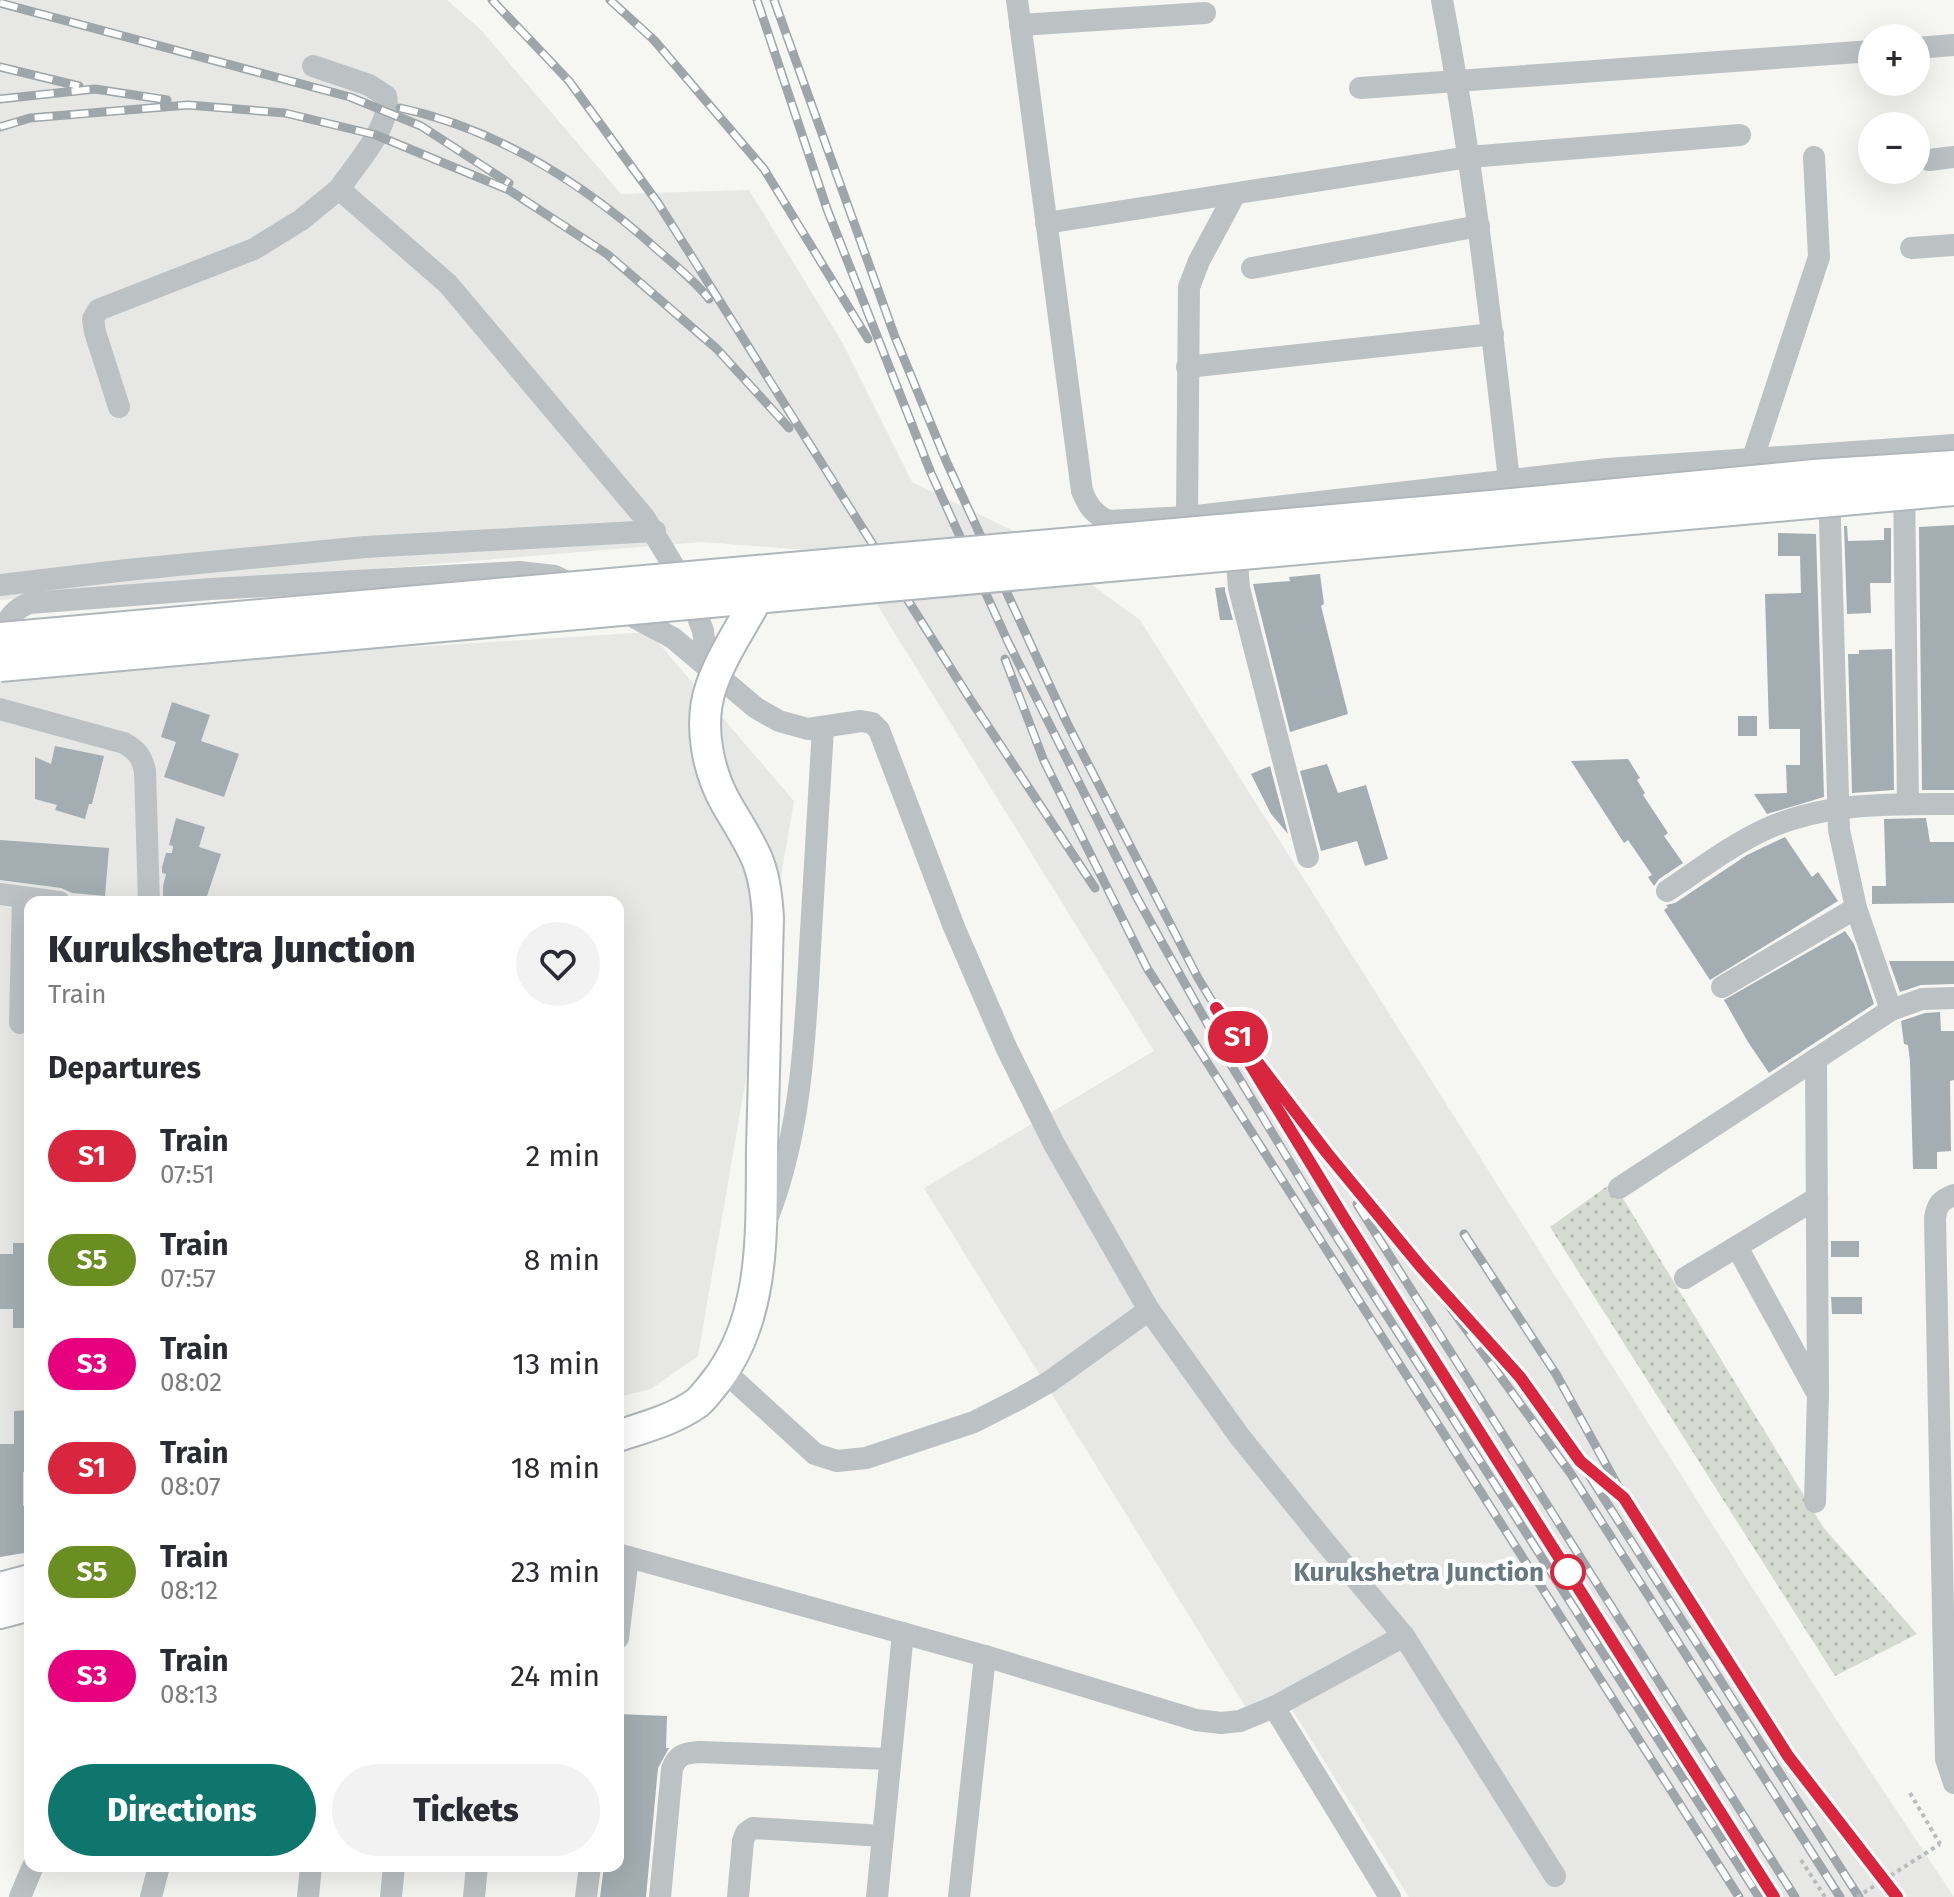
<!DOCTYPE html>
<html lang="en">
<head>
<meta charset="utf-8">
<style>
  body { margin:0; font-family:"Fira Sans",sans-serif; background:#f2f2f3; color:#2b2b33; height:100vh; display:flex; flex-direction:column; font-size:30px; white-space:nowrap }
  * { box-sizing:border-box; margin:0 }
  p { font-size:26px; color:#7c7c81 }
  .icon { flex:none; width:44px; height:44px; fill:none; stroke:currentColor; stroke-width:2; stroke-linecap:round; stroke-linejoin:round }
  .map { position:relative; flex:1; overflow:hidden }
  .details { position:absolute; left:24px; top:896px; width:600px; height:976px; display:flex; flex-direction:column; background:#fff; border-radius:16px; box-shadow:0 8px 32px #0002 }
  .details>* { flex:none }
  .badge { padding:0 16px; border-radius:26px; font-size:28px; line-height:52px }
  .buttons { position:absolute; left:1858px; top:24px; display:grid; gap:16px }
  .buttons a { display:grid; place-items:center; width:72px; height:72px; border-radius:50%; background:#fff; box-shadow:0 8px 32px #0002; font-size:40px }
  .map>.badge { position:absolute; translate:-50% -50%; box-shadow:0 0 0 4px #fff }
  h2 { padding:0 24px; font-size:30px; line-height:72px }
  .round { display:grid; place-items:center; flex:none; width:84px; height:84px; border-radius:42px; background:#f2f2f3 }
  .overview { display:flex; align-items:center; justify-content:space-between; height:136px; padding:0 24px }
  h1 { font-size:38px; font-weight:800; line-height:60px }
  .primary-button { display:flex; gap:16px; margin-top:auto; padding:16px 24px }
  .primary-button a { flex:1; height:92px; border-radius:48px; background:#0f766e; color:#fff; font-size:32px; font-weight:800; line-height:92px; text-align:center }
  .primary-button a+a { background:#f2f2f3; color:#2b2b33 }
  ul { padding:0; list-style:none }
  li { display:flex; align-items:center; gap:24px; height:104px; padding:0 24px }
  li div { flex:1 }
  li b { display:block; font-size:30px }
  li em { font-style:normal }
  li .badge { min-width:88px; font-weight:700; text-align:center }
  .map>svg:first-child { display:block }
</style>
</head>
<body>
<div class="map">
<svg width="1954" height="1897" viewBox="0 0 1954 1897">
  <defs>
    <pattern id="park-dots" width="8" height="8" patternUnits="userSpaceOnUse" patternTransform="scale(2)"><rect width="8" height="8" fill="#d6dbd2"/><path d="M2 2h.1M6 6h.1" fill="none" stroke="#b1b6b0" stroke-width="1.8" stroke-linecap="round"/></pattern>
  </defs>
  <rect width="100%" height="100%" fill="#f6f6f3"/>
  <g fill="#e7e7e6">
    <path d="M0 0H447L481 30 621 194 749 190 842 342 912 482 1026 537 1140 620 1833 1715 1954 1897H1409L1283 1695 1248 1711 924 1188 1154 1051 845 553 702 542 0 600Z"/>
    <path d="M649 632 794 801 698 1356 651 1389 618 1397V902H30V1542L0 1550V673Z"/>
  </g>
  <path fill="url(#park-dots)" d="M1613 1182 1823 1527 1917 1634 1835 1676 1550 1227Z"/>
  <g fill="#a4aeb2">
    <path d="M1954 525V790H1922L1919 527Z"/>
    <path d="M1844 526H1847L1848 541 1884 540V528H1891V583H1870L1871 613 1847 614Z"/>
    <path d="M1778 533 1816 534 1824 797 1767 814 1754 794 1787 793 1786 765H1800V729H1769L1765 594 1801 593 1800 556H1778Z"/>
    <path d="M1320 574 1324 604 1321 606 1348 714 1290 732 1253 584 1290 581 1289 577Z"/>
    <path d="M1225 587V591L1233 620H1220L1215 588Z"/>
    <path d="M1892 649 1894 790 1852 793 1848 654H1859V650Z"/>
    <path d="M172 702 210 715 201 741 239 754 224 797 164 777 176 742 161 737Z"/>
    <rect x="1738" y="716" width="19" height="20"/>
    <path d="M55 746 104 756 92 804H89L85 819 55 810 57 805 35 799V757L51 764Z"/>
    <path d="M1628 759 1640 778 1637 780 1645 793 1643 795 1668 833 1664 836 1683 863 1659 879 1654 886 1648 877 1652 875 1628 840 1624 843 1571 761Z"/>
    <path d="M1327 764 1338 793 1366 785 1388 859 1365 866 1357 841 1321 851 1300 771Z"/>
    <path d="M1270 766 1288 834 1271 814 1251 774Z"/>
    <path d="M176 818 205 827 199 847 221 854 205 902H163V886L166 874 162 873V867L166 853H172L173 846 169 845Z"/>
    <path d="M1926 818 1930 842H1954V903L1872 904V886H1886L1884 819Z"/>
    <path d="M1785 837 1812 877 1818 872 1838 901 1710 980 1664 910 1668 907 1666 905 1675 903 1747 855Z"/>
    <path d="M0 840 109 848 105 896 72 893 61 888 0 880Z"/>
    <path d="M1845 931 1854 944 1874 1004 1769 1073 1748 1042 1724 1000Z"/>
    <path d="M1889 961H1954V984L1921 985 1900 992Z"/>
    <path d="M1940 1012 1941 1031H1954V1080L1950 1081 1951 1151 1937 1152V1169H1913L1910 1061 1908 1045 1904 1044 1901 1021 1925 1013Z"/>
    <rect x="1831" y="1241" width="28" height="16"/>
    <path d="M13 1243H30V1328H13V1309H0V1254H13Z"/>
    <path d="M1831 1297H1862V1314H1832Z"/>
    <path d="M30 1410V1472H23V1506H30V1552L0 1557V1444H14V1411Z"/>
    <path d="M618 1714 667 1716 666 1748H669L658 1768 646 1897H600L604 1866H618Z"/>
  </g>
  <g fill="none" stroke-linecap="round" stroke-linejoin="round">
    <defs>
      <g id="major">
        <path d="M618 1436C645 1427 673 1420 697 1403 703 1398 708 1391 713 1385 767 1319 761 1229 762 1150"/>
        <path d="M0 1588 30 1580"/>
        <path d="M0 1613 30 1605"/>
      </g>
    </defs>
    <use href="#major" stroke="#b0b6b9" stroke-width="34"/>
    <g stroke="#b9bcbe" stroke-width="4" stroke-dasharray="4 4" stroke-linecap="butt">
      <path d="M1910 1793 1940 1844"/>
      <path d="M1801 1860 1825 1897"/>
    </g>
    <g stroke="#bcc2c4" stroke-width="22">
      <path d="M1017 0 1082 491C1088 506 1094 514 1108 521L1187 517 1607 469 1954 445"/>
      <path d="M1442 0C1472 159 1491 319 1509 480"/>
      <path d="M1020 25 1205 13"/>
      <path d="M1916 48 1954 45"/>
      <path d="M313 66 369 85 386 96C393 125 355 165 339 189L448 284 644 517 688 590 703 631 708 667"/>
      <path d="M1360 88 1872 51"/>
      <path d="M1929 160 1954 157"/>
      <path d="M1046 223 1469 157 1740 135"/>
      <path d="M1911 248 1954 245"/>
      <path d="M1252 268 1479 226"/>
      <path d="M1187 367 1493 334"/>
      <path d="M119 407 95 332 93 319 98 310 254 249 301 220 339 189"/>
      <path d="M1753 458 1819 257 1814 157"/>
      <path d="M1904 481 1908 804"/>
      <path d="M1829 487 1839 830 1856 908 1891 1010"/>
      <path d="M1187 517 1189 287 1199 261 1235 194"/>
      <path d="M1235 539 1239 588 1308 857"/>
      <path d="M0 585 127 570 365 547 655 531"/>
      <path d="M619 609 673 638 756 708 779 721 808 729 861 721 872 723 879 730 954 927 1006 1047 1054 1144 1149 1310 1240 1437 1325 1542 1404 1636 1555 1876"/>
      <path d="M2 651C3 628 6 613 29 603L211 589 519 572 555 576 575 586"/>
      <path d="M0 709 124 743C136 750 142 756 145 771L149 902"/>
      <path d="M1667 891C1699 870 1731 845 1766 829 1825 802 1891 804 1954 804"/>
      <path d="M0 894 59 902"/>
      <path d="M1722 987 1856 908"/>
      <path d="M20 1023 23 897"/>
      <path d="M1619 1188 1891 1010 1922 999 1954 998"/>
      <path d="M1954 1195C1941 1200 1937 1204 1935 1218L1946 1759 1954 1783"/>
      <path d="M765 1224C801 1137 805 1040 810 948 815 874 819 801 823 728"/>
      <path d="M1737 1247 1817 1393"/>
      <path d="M1685 1278 1817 1198"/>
      <path d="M724 1371 815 1454 837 1461 866 1458 974 1422 1019 1399 1049 1382 1149 1310"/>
      <path d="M1815 1502 1818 1395 1816 1059"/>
      <path d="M618 1554 985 1656 1196 1720 1221 1723 1240 1721 1274 1707 1404 1636"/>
      <path d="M618 1638 628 1557"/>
      <path d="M1274 1707 1390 1897"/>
      <path d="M20 1897 33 1866"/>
      <path d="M151 1897 159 1866"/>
      <path d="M308 1897 311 1866"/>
      <path d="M391 1897 394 1866"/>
      <path d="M474 1897 477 1866"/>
      <path d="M586 1897 590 1866"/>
      <path d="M660 1897 672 1769C677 1755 684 1753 699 1752L890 1759"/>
      <path d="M738 1897 743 1841 746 1833 753 1828 883 1836"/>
      <path d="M877 1897 903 1633"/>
      <path d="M959 1897 985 1656"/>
    </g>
    <use href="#major" stroke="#fff" stroke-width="30"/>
    <defs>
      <g id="rail">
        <path d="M492 0 569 81 658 203 970 699 1095 888"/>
        <path d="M610 0 654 40 764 169 868 339"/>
        <path d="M757 0 827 209 931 473 1008 642 1136 896 1222 1050 1313 1200 1759 1897"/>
        <path d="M774 0 895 337 947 463 1067 723 1198 978 1327 1191 1774 1897"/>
        <path d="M0 3 350 97 421 126 509 183"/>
        <path d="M0 67 79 86"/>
        <path d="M0 99 95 89 167 100"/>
        <path d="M400 108C498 129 587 186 660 252 677 267 695 281 709 299"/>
        <path d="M0 127 30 118 188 105 285 113 376 135 509 190 607 254 717 349 789 428"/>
        <path d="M1005 659 1044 761 1147 968 1739 1897"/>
        <path d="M1269 1078 1327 1153 1421 1267 1571 1474 1840 1897"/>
        <path d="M1357 1204 1795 1897"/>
        <path d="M1464 1234 1556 1374 1619 1488"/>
        <path d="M1482 1335 1520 1377 1580 1461 1859 1897"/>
        <path d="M1594 1472 1624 1498 1788 1756 1897 1897"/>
      </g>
    </defs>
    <use href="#rail" stroke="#9ea6aa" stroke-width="9"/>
    <use href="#rail" stroke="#fff" stroke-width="6" stroke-dasharray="18" stroke-linecap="butt"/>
    <defs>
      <g id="major-bridge">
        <path d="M756 600C741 628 721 657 711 687 698 725 708 772 727 805 754 851 765 862 768 918L762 1150"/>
        <path d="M0 638 1491 506 1814 475 1954 466"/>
        <path d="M0 666 1954 490"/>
      </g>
    </defs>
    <use href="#major-bridge" stroke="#b0b6b9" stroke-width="34" stroke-linecap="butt"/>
    <path stroke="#b9bcbe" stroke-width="4" stroke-dasharray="4 4" stroke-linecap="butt" d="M1857 1897 1940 1844"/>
    <use href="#major-bridge" stroke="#fff" stroke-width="30"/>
  </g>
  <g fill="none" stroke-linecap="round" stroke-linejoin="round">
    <defs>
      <path id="line" d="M1774 1897 1344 1218 1216 1008 1327 1153 1421 1267 1520 1377 1580 1461 1624 1498 1788 1756 1897 1897"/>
    </defs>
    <use href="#line" stroke="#fff" stroke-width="18"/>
    <use href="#line" stroke="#d7263d" stroke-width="12"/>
  </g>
  <circle fill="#fff" stroke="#d7263d" stroke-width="4" cx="1568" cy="1572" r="16"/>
  <g text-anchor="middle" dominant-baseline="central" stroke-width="8" stroke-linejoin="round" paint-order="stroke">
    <g font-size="26" font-weight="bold" fill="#667982" stroke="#fff" text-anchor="end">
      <text x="1544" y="1572">Kurukshetra Junction</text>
    </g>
  </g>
</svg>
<div class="buttons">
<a>+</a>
<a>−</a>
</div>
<b class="badge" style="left:1238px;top:1037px;background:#d7263d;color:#fff">S1</b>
<section class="details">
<div class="overview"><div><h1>Kurukshetra Junction</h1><p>Train</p></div><a class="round"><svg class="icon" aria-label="heart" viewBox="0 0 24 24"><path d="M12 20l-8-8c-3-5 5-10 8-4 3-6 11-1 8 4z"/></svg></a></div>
<h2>Departures</h2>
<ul>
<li><span class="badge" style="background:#d7263d;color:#fff">S1</span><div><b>Train</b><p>07:51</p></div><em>2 min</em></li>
<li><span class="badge" style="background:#6b8e23;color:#fff">S5</span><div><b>Train</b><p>07:57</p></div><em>8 min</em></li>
<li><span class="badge" style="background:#e6007e;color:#fff">S3</span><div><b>Train</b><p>08:02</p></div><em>13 min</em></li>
<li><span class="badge" style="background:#d7263d;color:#fff">S1</span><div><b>Train</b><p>08:07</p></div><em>18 min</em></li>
<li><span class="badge" style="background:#6b8e23;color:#fff">S5</span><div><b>Train</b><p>08:12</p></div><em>23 min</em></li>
<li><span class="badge" style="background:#e6007e;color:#fff">S3</span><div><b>Train</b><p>08:13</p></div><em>24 min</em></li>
</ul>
<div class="primary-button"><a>Directions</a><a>Tickets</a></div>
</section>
</div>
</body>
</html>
